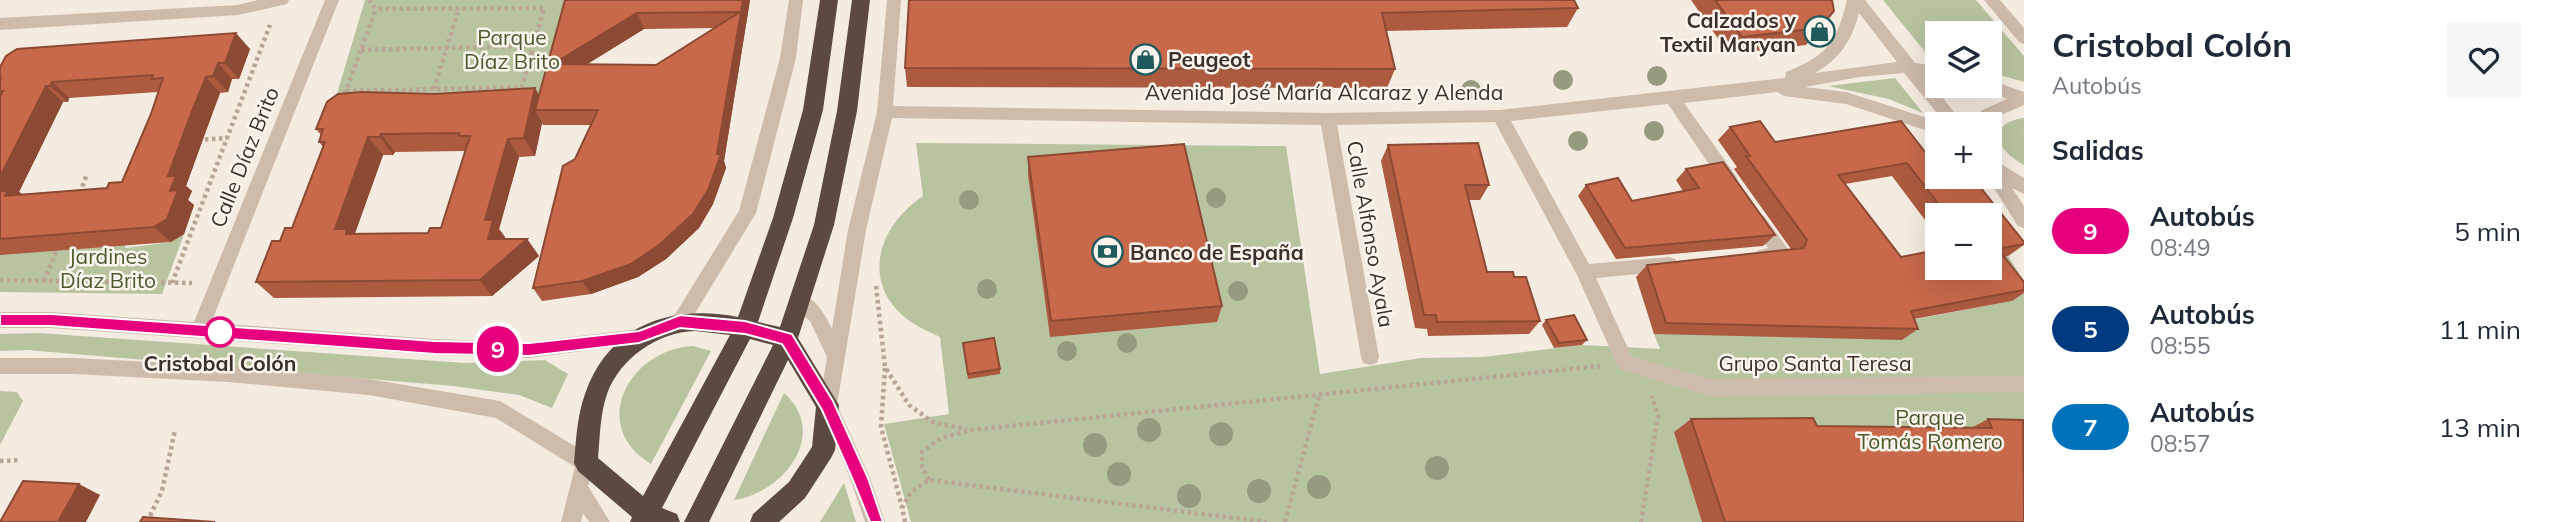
<!DOCTYPE html>
<html lang="es">
<head>
<meta charset="utf-8">
<style>
  body { margin:0; font-family:Mulish,sans-serif; background:#f6f6f7; color:#1f2937; height:100vh; display:flex; flex-direction:column; font-size:26px; white-space:nowrap }
  * { box-sizing:border-box; margin:0 }
  p { font-size:23px; color:#747a83 }
  .icon { flex:none; width:38px; height:38px; fill:none; stroke:currentColor; stroke-width:2; stroke-linecap:round; stroke-linejoin:round }
  .map { position:relative; flex:1; overflow:hidden }
  .drawer { display:flex; flex-direction:column; background:#fff; width:525px }
  .drawer>* { flex:none }
  .badge { padding:0 14px; border-radius:23px; font-size:24px; line-height:46px }
  .fabs { position:absolute; left:1925px; top:21px; display:grid; gap:14px }
  .fabs a { display:grid; place-items:center; width:77px; height:77px; border-radius:0px; background:#fff; box-shadow:0 7px 28px #0002; font-size:35px }
  .map>.badge { position:absolute; translate:-50% -50%; box-shadow:0 0 0 4px #fff }
  h2 { padding:0 28px; font-size:26px; line-height:63px }
  .round { display:grid; place-items:center; flex:none; width:74px; height:74px; border-radius:0px; background:#f6f6f7 }
  .overview { display:flex; align-items:center; justify-content:space-between; height:119px; padding:0 28px }
  h1 { font-size:33px; font-weight:700; line-height:52px }
  ul { padding:0; list-style:none }
  li { display:flex; align-items:center; gap:21px; height:98px; padding:0 28px }
  li div { flex:1 }
  li b { display:block; font-size:26px }
  li em { font-style:normal }
  li .badge { min-width:77px; font-weight:700; text-align:center }
  main { display:flex; flex:1; min-height:0 }
  .map>svg:first-child { display:block }
</style>
</head>
<body>
<main>
<div class="map">
<svg width="2024" height="522" viewBox="0 0 2024 522">
  <rect width="100%" height="100%" fill="#f4ebe1"/>
  <g fill="#b8c4a0">
    <path d="M365 0H576L547 112 336 97Z"/>
    <path d="M1883 0H1976L2024 56V82L1990 72V33H1937V60L1930 58Z"/>
    <path d="M1895 78 1923 113 1889 99 1828 86Z"/>
    <path d="M2024 118V165C1997 151 1984 124 2024 118Z"/>
    <path d="M916 143 1286 146 1320 374 1421 358 1483 357 1582 345 1660 349 1654 334 1895 323 2012 301 1990 268V260L2008 256 2024 281V522H911L884 424 949 414 940 337C930 332 920 328 911 322 859 285 877 227 923 196Z"/>
    <path d="M184 234 162 294 0 292V251L126 242 125 248 171 242Z"/>
    <path d="M38 333 465 363 545 360 568 374 552 408 519 395 453 386 27 350 0 351V334Z"/>
    <path d="M693 346 711 351 651 464C587 425 630 349 693 346Z"/>
    <path d="M0 391 17 392 23 401 0 445Z"/>
    <path d="M784 393C830 434 783 493 734 500Z"/>
    <path d="M844 483 856 522H820Z"/>
  </g>
  <g fill="none" stroke-linecap="round" stroke-linejoin="round">
    <g stroke="#b9a596" stroke-width="4.5" stroke-dasharray="3.5 3.5" stroke-linecap="butt">
      <path d="M369 0 376 9"/>
      <path d="M361 50 534 46"/>
      <path d="M434 89 459 8"/>
      <path d="M346 91 522 87 544 8 376 9"/>
      <path d="M339 98 346 91 376 9"/>
      <path d="M198 140 227 138"/>
      <path d="M80 193 87 174"/>
      <path d="M0 280 192 283"/>
      <path d="M44 281 58 247"/>
      <path d="M172 283 270 25"/>
      <path d="M876 286 885 367 909 405 934 423 967 429"/>
      <path d="M885 368 881 427 902 507"/>
      <path d="M0 461 20 460"/>
      <path d="M929 480 922 467V452L941 438 971 430 1600 366"/>
      <path d="M147 522 162 491 175 430"/>
      <path d="M905 522 902 508 911 492 929 480 1267 522"/>
      <path d="M1285 522 1319 396"/>
      <path d="M1641 522 1658 416 1652 396"/>
    </g>
    <g fill="#cdbbac" fill-rule="evenodd">
      <path d="M258 0H289L287 4 238 15 0 30V18L238 5Z"/>
      <path d="M325 0H339L211 323 435 339 529 342 639 329 645 331 648 337 645 343 529 358 435 355 51 328H0V312H51L194 322Z"/>
      <path d="M789 0H803L796 58 756 213 686 328 680 330 674 328 671 322 674 316 739 211 780 58Z"/>
      <path d="M887 0H901L893 106 1328 113 1500 110 1785 78 1786 72C1827 56 1837 42 1847 0H1865L1915 63 1937 66V78L1926 76 1963 124H1946L1904 73 1859 77 1805 87 1846 92 1943 123 1937 124V134L1846 104 1784 96 1777 92 1684 103 1736 176 1738 181 1736 186H1724L1668 104 1511 121 1589 264 1669 257 1675 259 1678 264 1675 269 1669 271 1596 278 1632 357 1712 379 2024 376V392L1712 397 1619 369 1577 275 1495 122 1337 125 1379 357 1377 363 1370 365 1363 363 1361 357 1321 125 892 118 866 230 837 405 870 478 885 522H865L850 478 819 405 827 357 810 321 793 307 790 302 793 297C812 290 825 314 832 329L848 230 877 112ZM1859 13 1897 62 1815 73C1840 59 1852 40 1859 13Z"/>
      <path d="M1984 0H2000L2024 28V44L2019 42Z"/>
      <path d="M1990 80 2024 92V105L1994 118 1988 124H1970L1982 110 2007 99 1984 90 1982 86H1990Z"/>
      <path d="M1993 159 2024 178V194L2012 188 2024 206V228L2018 226 1987 177H1990V160Z"/>
      <path d="M1758 214 1764 216 1788 249 1791 254 1788 259 1763 263 1757 261 1754 256 1757 251 1768 248 1749 221 1752 216Z"/>
      <path d="M0 358H73L229 366 369 379 500 401 593 457 596 463 588 486 610 522H589L583 513 581 522H561L575 467 496 418 369 395 229 382 73 374H0Z"/>
    </g>
    <path fill="#5c4a42" fill-rule="evenodd" d="M820 0H838L823 110 793 218 758 322 780 327 814 225 837 111 852 0H870L857 111 834 225 798 338 839 405 835 450 831 458 805 498 779 522H750L753 514 789 482 812 447 816 407 788 360 709 522H684L773 345 750 339 662 508 677 514 680 522H630L632 517 578 471 574 463C576 440 577 416 585 394 609 325 671 304 738 317L773 218 803 110ZM695 331 730 335 643 496 598 458C600 437 600 414 607 394 620 358 658 332 695 331Z"/>
  </g>
  <g fill="#969b7f">
    <circle cx="1657" cy="76" r="10"/>
    <circle cx="1563" cy="80" r="10"/>
    <circle cx="1471" cy="90" r="10"/>
    <circle cx="1654" cy="131" r="10"/>
    <circle cx="1578" cy="141" r="10"/>
    <circle cx="1216" cy="198" r="10"/>
    <circle cx="969" cy="200" r="10"/>
    <circle cx="987" cy="289" r="10"/>
    <circle cx="1238" cy="291" r="10"/>
    <circle cx="1127" cy="343" r="10"/>
    <circle cx="1067" cy="351" r="10"/>
    <circle cx="1149" cy="430" r="12"/>
    <circle cx="1221" cy="434" r="12"/>
    <circle cx="1095" cy="445" r="12"/>
    <circle cx="1437" cy="468" r="12"/>
    <circle cx="1119" cy="474" r="12"/>
    <circle cx="1319" cy="487" r="12"/>
    <circle cx="1259" cy="491" r="12"/>
    <circle cx="1189" cy="496" r="12"/>
  </g>
  <g fill="#ac5a40" fill-rule="evenodd">
    <path d="M565 0H750L724 161 726 168 713 204 699 228 666 259 638 277 591 294 542 301 533 288 575 159 591 125H543L542 123 535 156 519 157 499 229 505 237V239H527L539 256 492 296 274 298 256 282 280 241 292 228 323 147 319 142 321 135 316 129 435 94 535 88 539 95ZM714 28 656 65H586L644 29ZM465 151 441 228 428 233H355L383 155H393L395 152Z"/>
    <path d="M909 0 1578 8 1567 27 1386 31 1395 69 1387 88 907 87 905 68Z"/>
    <path d="M1691 0H1832L1820 28 1806 45 1729 54Z"/>
    <path d="M250 49 239 79H232L228 92 220 93 207 127 186 186 192 191 188 200 194 205 184 234 171 242 0 255V67ZM158 92 151 114 122 182 107 188 22 194 19 192 63 102H68L69 98Z"/>
    <path d="M1730 127 1775 142 1929 157 2024 242V245L2008 256 2004 257 2024 282V293L2012 301 1914 319 1918 329 1902 340 1654 334 1636 277 1647 265 1791 249 1734 169 1737 167 1718 140ZM1892 176 1937 236V215H1990V268L1901 257 1845 184Z"/>
    <path d="M1388 145 1489 185 1480 200H1469L1487 272 1514 277 1540 321 1529 334 1428 336 1427 329 1415 328 1381 161Z"/>
    <path d="M1028 157 1222 306 1217 322 1050 337 1028 175Z"/>
    <path d="M1686 169 1775 235 1763 246 1616 259 1578 196 1586 185 1632 201 1683 191 1676 180Z"/>
    <path d="M1546 320 1587 340 1582 345 1554 348 1542 325Z"/>
    <path d="M963 343 1000 369V374L968 379Z"/>
    <path d="M1691 419 1817 426 1973 427 1988 419 2024 421V522H1702L1674 432Z"/>
  </g>
  <g fill="#8c4a34">
    <path d="M743 0H750L724 161 726 168 713 204 699 228 666 259 638 277 591 294 582 281 717 154Z"/>
    <path d="M637 13 644 29 561 80 553 64Z"/>
    <path d="M236 33 250 49 239 79 225 63Z"/>
    <path d="M218 63 232 79 228 92 213 76Z"/>
    <path d="M206 77 220 93 186 186 192 191 188 200 194 205 184 234 171 242 154 227 170 191 168 176Z"/>
    <path d="M52 82 69 98 68 102 50 86Z"/>
    <path d="M46 86 63 102 19 192 22 194 19 200 0 194V177Z"/>
    <path d="M535 88 545 107 535 110 542 123 535 156 524 138Z"/>
    <path d="M381 134 395 152 393 155 380 137Z"/>
    <path d="M368 137 383 155 354 236 335 229Z"/>
    <path d="M508 139 519 157 499 229 505 237 500 256 488 239 485 220Z"/>
    <path d="M527 239 539 256 492 296 480 280Z"/>
    <path d="M79 484 100 495 86 522H58Z"/>
  </g>
  <g fill="#c8694b" stroke="#8c4a34" stroke-width="2" fill-rule="evenodd">
    <path d="M565 0H743L717 154H721L708 190 693 214 659 245 631 264 582 281 533 288 563 166 575 159 598 110H535ZM740 12 656 65 553 64 637 13Z"/>
    <path d="M909 0H1574L1578 8 1382 13 1395 69 905 68Z"/>
    <path d="M1715 0H1832L1834 11 1820 28 1742 37Z"/>
    <path d="M236 33 225 63H218L213 76 206 77 192 111 168 176H176L170 191 178 190 167 219 154 227 0 239V191H7L5 196 107 188 109 183 122 182 151 114 163 78 152 79 153 75 52 82 50 86H46L0 177V96L3 91H0V81L1 78H0V67L6 56 17 49Z"/>
    <path d="M535 88 524 138 508 139 485 220H493L488 239H527L480 280 256 282 272 241H280L285 228H292L325 142H319L323 129H316L327 102 338 94 362 92 435 94ZM459 133V136H470L441 228H430L428 233 346 234 347 229H335L368 137H380L381 134Z"/>
    <path d="M1760 121 1775 142 1901 121 1929 157 1937 156V177H1972L2024 242V244L1998 249 2024 282V290L1911 311 1918 329 1666 323 1647 265 1804 248 1807 240 1746 156H1750L1730 127ZM1907 163 1947 215H1990V268H1937V250L1901 257 1838 175Z"/>
    <path d="M1478 143 1489 185H1465L1487 272H1513L1514 277H1526L1540 321 1437 322 1436 315H1424L1388 145Z"/>
    <path d="M1184 144 1222 306 1051 321 1028 157Z"/>
    <path d="M1723 162 1775 235 1625 248 1586 185 1618 178 1632 201 1699 188 1686 169Z"/>
    <path d="M1574 315 1587 340 1559 343 1546 320Z"/>
    <path d="M994 338 1000 369 968 374 963 343Z"/>
    <path d="M1813 418 1817 426 1992 428 1988 419 2023 420 2024 522H1725L1691 419Z"/>
    <path d="M23 481 79 484 58 522H0Z"/>
    <path d="M143 517 215 522H140Z"/>
  </g>
  <path fill="#e6007e" stroke="#fff" stroke-width="2" d="M0 314H51L435 341 529 343 639 331 680 315 745 321 792 334 833 401 868 478 883 522H870L852 478 822 410 782 344 745 334 680 328 639 343 529 356 435 354 51 326H0Z"/>
  <defs>
    <symbol id="shop-ring" viewBox="-11 -11 22 22"><circle r="9.5" fill="#fbf5ee" stroke="#1f5a5e" stroke-width="1.5"/><path d="M-5-2.5h2.3a2.7 3.5 0 0 1 5.4 0H5L5.5 6h-11ZM-1.5-2.5h3a1.5 2.3 0 0 0-3 0Z" fill="#1f5a5e"/></symbol>
    <symbol id="bank-ring" viewBox="-11 -11 22 22"><circle r="9.5" fill="#fbf5ee" stroke="#1f5a5e" stroke-width="1.5"/><path d="M-6-4H6V4H-6ZM0-2.3a2.3 2.3 0 1 0 0 4.6a2.3 2.3 0 1 0 0-4.6Z" fill="#1f5a5e"/></symbol>
  </defs>
  <g fill-rule="evenodd">
    <use href="#shop-ring" x="1802" y="14" width="35" height="35"/>
    <use href="#shop-ring" x="1128" y="42" width="35" height="35"/>
    <use href="#bank-ring" x="1090" y="234" width="35" height="35"/>
  </g>
  <circle fill="#fff" stroke="#e6007e" stroke-width="3.5" cx="220" cy="332" r="14"/>
  <g text-anchor="middle" dominant-baseline="central" stroke-width="5" stroke-linejoin="round" paint-order="stroke">
    <g font-size="21" font-weight="bold" fill="#3b302b" stroke="#fbf5ee" text-anchor="start">
      <text x="1796" y="20" text-anchor="end">Calzados y<tspan x="1796" dy="24">Textil Maryan</tspan></text>
      <text x="1168" y="59">Peugeot</text>
      <text x="1130" y="252">Banco de España</text>
    </g>
    <g font-size="21" fill="#4a5a2e" stroke="#fbf5ee">
      <text x="512" y="37">Parque<tspan x="512" dy="24">Díaz Brito</tspan></text>
      <text x="108" y="256">Jardines<tspan x="108" dy="24">Díaz Brito</tspan></text>
      <text x="1930" y="417">Parque<tspan x="1930" dy="24">Tomás Romero</tspan></text>
    </g>
    <g font-size="21" fill="#3b302b" stroke="#fbf5ee">
      <text x="1324" y="92">Avenida José María Alcaraz y Alenda</text>
      <text transform="translate(244 157) rotate(-68)">Calle Díaz Brito</text>
      <text transform="translate(1371 234) rotate(80)">Calle Alfonso Ayala</text>
      <text x="1815" y="363">Grupo Santa Teresa</text>
    </g>
    <g font-size="21" font-weight="bold" fill="#3b302b" stroke="#fbf5ee">
      <text x="220" y="363">Cristobal Colón</text>
    </g>
  </g>
</svg>
<div class="fabs">
<a><svg class="icon" aria-label="layers" viewBox="0 0 24 24"><path d="M12 4l9 5-9 5-9-5zM3 14l9 5 9-5"/></svg></a>
<a>+</a>
<a>−</a>
</div>
<b class="badge" style="left:498px;top:349px;background:#e6007e;color:#fff">9</b>
</div>
<section class="drawer">
<div class="overview"><div><h1>Cristobal Colón</h1><p>Autobús</p></div><a class="round"><svg class="icon" aria-label="heart" viewBox="0 0 24 24"><path d="M12 20l-8-8c-3-5 5-10 8-4 3-6 11-1 8 4z"/></svg></a></div>
<h2>Salidas</h2>
<ul>
<li><span class="badge" style="background:#e6007e;color:#fff">9</span><div><b>Autobús</b><p>08:49</p></div><em>5 min</em></li>
<li><span class="badge" style="background:#003b80;color:#fff">5</span><div><b>Autobús</b><p>08:55</p></div><em>11 min</em></li>
<li><span class="badge" style="background:#0072bc;color:#fff">7</span><div><b>Autobús</b><p>08:57</p></div><em>13 min</em></li>
</ul>
</section>
</main>
</body>
</html>
